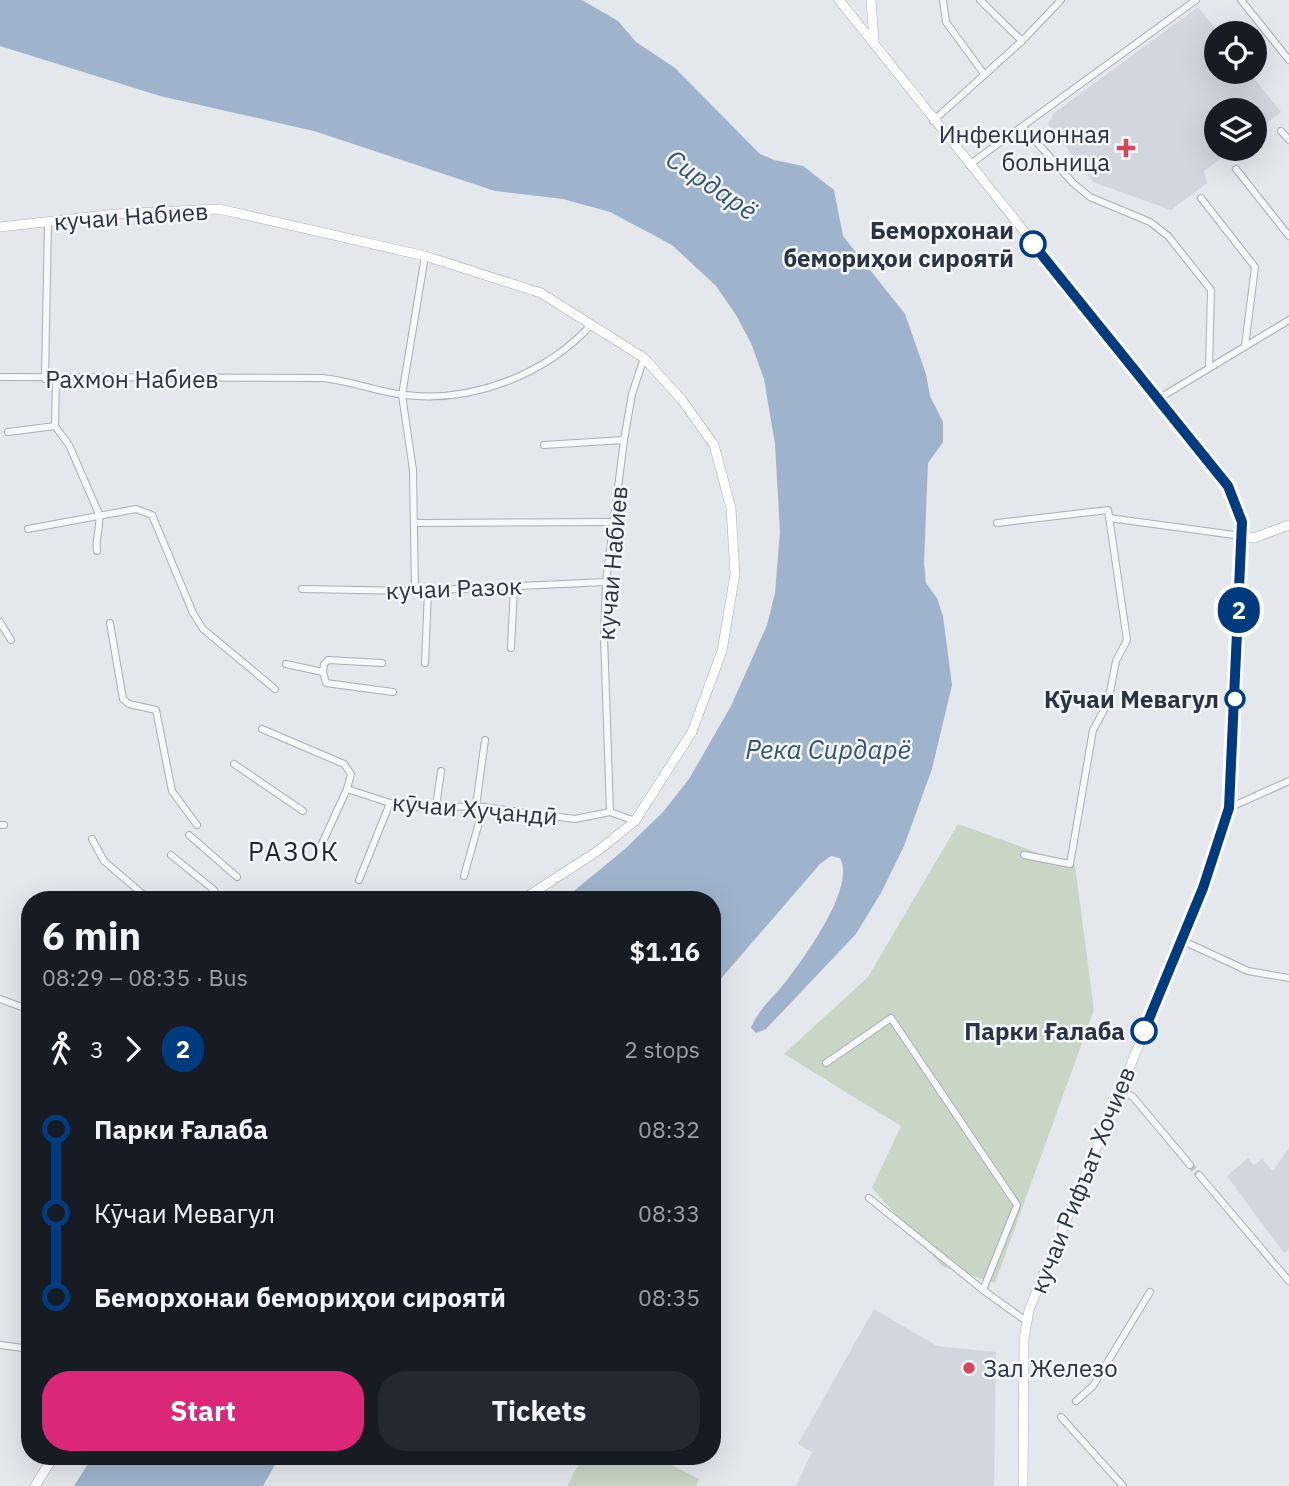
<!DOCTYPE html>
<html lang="en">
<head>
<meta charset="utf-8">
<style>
  body { margin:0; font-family:"IBM Plex Sans",sans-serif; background:#242831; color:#f1f3f6; height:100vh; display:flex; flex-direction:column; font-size:26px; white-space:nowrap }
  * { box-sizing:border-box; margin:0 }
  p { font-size:23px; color:#9ea1a6 }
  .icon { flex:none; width:38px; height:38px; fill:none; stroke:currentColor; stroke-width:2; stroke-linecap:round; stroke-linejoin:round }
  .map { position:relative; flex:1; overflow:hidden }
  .drawer { position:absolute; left:21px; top:891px; width:700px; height:574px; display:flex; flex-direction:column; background:#171b24; border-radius:28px; box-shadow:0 7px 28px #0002 }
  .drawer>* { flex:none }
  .badge { padding:0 14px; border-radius:23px; font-size:24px; line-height:46px }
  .fabs { position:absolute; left:1204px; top:21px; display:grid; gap:14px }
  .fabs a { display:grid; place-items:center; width:63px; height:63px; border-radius:50%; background:#171b24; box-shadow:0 7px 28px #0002; font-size:35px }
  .map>.badge { position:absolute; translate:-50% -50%; box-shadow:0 0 0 4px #fff }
  .legs { display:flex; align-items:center; gap:10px; height:77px; padding:0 21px; font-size:23px }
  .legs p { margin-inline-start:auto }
  .overview { display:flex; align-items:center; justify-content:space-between; height:119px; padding:0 21px }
  h1 { font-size:38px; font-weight:700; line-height:52px }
  .cta { display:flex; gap:14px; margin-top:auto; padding:14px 21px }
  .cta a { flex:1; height:80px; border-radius:28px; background:#db2777; color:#fff; font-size:28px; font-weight:700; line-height:80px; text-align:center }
  .cta a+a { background:#242831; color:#f1f3f6 }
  ul { padding:0 21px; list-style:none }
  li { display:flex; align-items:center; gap:24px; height:84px; font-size:26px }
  li i { display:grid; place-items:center; width:10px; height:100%; margin:0 9px; background:currentColor }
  li i::after { content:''; width:18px; height:18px; margin:-9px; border:5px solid; border-radius:50%; background:#171b24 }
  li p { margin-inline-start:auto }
  li:first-child i { background:linear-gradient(#0000 50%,currentColor 0) }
  li:last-child i { background:linear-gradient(currentColor 50%,#0000 0) }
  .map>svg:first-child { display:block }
</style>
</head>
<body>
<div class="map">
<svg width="1289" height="1486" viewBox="0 0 1289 1486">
  <rect width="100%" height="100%" fill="#e4e7ec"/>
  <g fill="#d2d6de">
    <path d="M1198 7 1219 33 1216 72H1249L1281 112 1255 132V110H1216V149H1233L1204 171 1207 183 1171 210 1093 182 1048 124 1054 113Z"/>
    <path d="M1289 1148V1249L1284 1253 1227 1176 1248 1158 1254 1165 1262 1159 1273 1171Z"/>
    <path d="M874 1309 937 1346 996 1352 994 1486H796L812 1452 798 1444Z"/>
  </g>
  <g fill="#c9d6c5">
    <path d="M958 824 1075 866 1094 1010 995 1283 942 1266 872 1188 901 1126 784 1054 868 977Z"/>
    <path d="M583 1456H654L699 1479 696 1486H567Z"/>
  </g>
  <g fill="#9fb4cc">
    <path d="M0 0H582L618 21 636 42 675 68 760 154 774 160 803 166 834 190 843 236 905 314 926 374 930 396 943 422V442L928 463 924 563 926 583 937 598 943 616 952 685 932 769 904 846 881 893 856 934 766 1029 756 1033 751 1028C758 1009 776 995 787 980 805 956 856 887 840 858L831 856 820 864 712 989V900L564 899 625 849 663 812 689 779 731 706 767 625 775 593 780 532 775 444 764 379 751 343 736 315 716 286 672 245 610 212 563 199 495 191 314 131 160 96 0 46Z"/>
    <path d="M93 1456H280L263 1486H74Z"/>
  </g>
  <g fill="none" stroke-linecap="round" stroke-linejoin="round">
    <path stroke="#bfc3cb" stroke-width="6" stroke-dasharray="6 3" stroke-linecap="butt" d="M1190 1165 1199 1175"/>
    <defs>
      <g id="street">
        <path d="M943 0 946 22 984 74"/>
        <path d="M980 0 1022 41"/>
        <path d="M1241 0 1289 60"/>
        <path d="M933 121 1022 41 1061 0"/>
        <path d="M1024 128 1073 183 1090 197 1150 222 1168 236 1211 290 1209 368"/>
        <path d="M1281 131 1289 140"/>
        <path d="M969 165 1196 0"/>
        <path d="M1236 169 1289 236"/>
        <path d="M1201 198 1255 267 1245 346"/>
        <path d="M0 377 321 378C350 380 376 392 405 395 472 403 545 375 591 325"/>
        <path d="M45 379 48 222"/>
        <path d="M56 379 55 426 69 445 99 514C101 527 95 537 97 551"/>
        <path d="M1158 399 1289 320"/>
        <path d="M8 432 55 426"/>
        <path d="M544 445 624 440"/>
        <path d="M1109 518 1242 536"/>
        <path d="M414 523 613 522"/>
        <path d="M997 523 1108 510 1127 640 1116 661 1108 703 1093 730 1070 864 1024 855"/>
        <path d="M28 529 136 509 152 515 193 613 203 629 275 689"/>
        <path d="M302 589 415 591 606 582"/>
        <path d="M415 591 413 470 402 395 425 256"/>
        <path d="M0 622 11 640"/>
        <path d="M110 623 123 699 129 704 156 710 172 791 197 825"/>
        <path d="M511 648 514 587"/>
        <path d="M425 663 428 591"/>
        <path d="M286 664 323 672 324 664 328 660 382 663"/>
        <path d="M323 672 326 683 393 692"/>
        <path d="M262 729 344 764 351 774 347 789 390 803 425 808 476 806 575 819 610 812 635 821"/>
        <path d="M234 764 303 811"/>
        <path d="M476 806 485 740"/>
        <path d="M436 807 441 771"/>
        <path d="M1229 808 1289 781"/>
        <path d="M610 812 604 636 606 582 624 440 632 394 644 358"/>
        <path d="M0 825H4"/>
        <path d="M189 835 237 877"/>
        <path d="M92 839 104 861 146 897"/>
        <path d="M320 848 347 789"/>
        <path d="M171 855 214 890"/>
        <path d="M464 876 483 808"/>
        <path d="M359 880 390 803"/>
        <path d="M1181 940 1248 971 1289 978"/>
        <path d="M0 999 30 1010"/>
        <path d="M826 1063 891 1018 1017 1205 983 1290 1026 1321"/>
        <path d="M1119 1090 1133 1097 1190 1165"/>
        <path d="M1199 1175 1289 1281"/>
        <path d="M869 1198 983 1290"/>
        <path d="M0 1345 30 1349"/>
        <path d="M1076 1401 1093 1386 1150 1292"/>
        <path d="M1061 1417 1123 1486"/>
      </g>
      <g id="secondary">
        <path d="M839 0 1228 486 1242 522 1229 808 1204 888 1029 1310 1024 1339 1023 1486"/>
        <path d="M871 0 874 41"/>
        <path d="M0 227 116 214 219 209 425 256 541 293 644 358 682 400 714 445 731 508 735 574 722 651 692 732 635 821 599 850 522 900"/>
        <path d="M1242 536 1254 538 1289 525"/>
        <path d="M35 1486 54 1456"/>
      </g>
    </defs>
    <use href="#street" stroke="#a9aeb7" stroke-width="8"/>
    <use href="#secondary" stroke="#a9aeb7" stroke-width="10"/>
    <use href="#street" stroke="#f7f8fa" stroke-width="6"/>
    <use href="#secondary" stroke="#fff" stroke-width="9"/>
  </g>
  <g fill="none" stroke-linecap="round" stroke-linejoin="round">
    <defs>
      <path id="line-1" d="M1033 244 1228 486 1242 522 1229 808 1203 888 1144 1031"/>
    </defs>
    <use href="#line-1" stroke="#fff" stroke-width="16"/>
    <use href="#line-1" stroke="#003b80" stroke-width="10"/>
  </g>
  <g fill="#d1495b" stroke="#f4f6f9" stroke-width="2.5">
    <path d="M1122.5 137.5h7v7h7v7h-7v7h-7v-7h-7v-7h7z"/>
    <circle cx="969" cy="1368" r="7"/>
  </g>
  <g fill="#fff" stroke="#003b80" stroke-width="3.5">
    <circle cx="1033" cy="244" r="12"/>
    <circle cx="1235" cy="699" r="9"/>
    <circle cx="1144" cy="1031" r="12"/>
  </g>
  <g text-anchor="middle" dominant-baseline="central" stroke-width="5" stroke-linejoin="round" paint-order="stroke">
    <g font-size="24" fill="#2b3445" stroke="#f4f6f9" text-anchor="end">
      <text x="1110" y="134">Инфекционная<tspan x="1110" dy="28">больница</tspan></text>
      <text x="983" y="1368" text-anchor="start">Зал Железо</text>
    </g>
    <g font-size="24" fill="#2b3445" stroke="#f4f6f9">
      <text transform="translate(131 216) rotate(-4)">кучаи Набиев</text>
      <text x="132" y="379">Рахмон Набиев</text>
      <text transform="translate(612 563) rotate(-85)">кучаи Набиев</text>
      <text transform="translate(454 588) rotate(-2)">кучаи Разок</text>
      <text transform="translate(475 809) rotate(5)">кӯчаи Хуҷандӣ</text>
      <text transform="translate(1082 1180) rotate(-68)">кучаи Рифъат Хочиев</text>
    </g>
    <g font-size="24" font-weight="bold" fill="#2b3445" stroke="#f4f6f9" text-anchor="end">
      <text x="1014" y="230">Беморхонаи<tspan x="1014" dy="28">бемориҳои сироятӣ</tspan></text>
      <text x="1219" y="699">Кӯчаи Мевагул</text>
      <text x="1125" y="1031">Парки Ғалаба</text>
    </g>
    <g font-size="26" font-style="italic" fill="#34527a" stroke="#f4f6f9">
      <text transform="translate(712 184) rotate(34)">Сирдарё</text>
      <text x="828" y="749">Река Сирдарё</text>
    </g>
    <g font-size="26" letter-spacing="2" fill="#1d2536" stroke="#f4f6f9">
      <text x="294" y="851">РАЗОК</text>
    </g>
  </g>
</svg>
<div class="fabs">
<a><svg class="icon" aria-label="locate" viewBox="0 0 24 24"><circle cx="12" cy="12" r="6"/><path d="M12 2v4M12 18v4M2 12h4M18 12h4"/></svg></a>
<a><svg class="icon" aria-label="layers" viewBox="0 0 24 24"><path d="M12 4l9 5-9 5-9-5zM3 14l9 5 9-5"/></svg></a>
</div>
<b class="badge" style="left:1239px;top:610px;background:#003b80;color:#fff">2</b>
<section class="drawer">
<div class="overview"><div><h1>6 min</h1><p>08:29 – 08:35 · Bus</p></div><b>$1.16</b></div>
<div class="legs"><svg class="icon" aria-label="walk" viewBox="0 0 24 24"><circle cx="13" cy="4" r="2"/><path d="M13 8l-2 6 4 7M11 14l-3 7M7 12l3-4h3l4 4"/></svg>3<svg class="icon" aria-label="forward" viewBox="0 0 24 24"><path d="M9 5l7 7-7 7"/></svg><b class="badge" style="background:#003b80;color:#fff">2</b><p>2 stops</p></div>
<ul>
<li><i style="color:#003b80"></i><b>Парки Ғалаба</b><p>08:32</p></li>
<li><i style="color:#003b80"></i><span>Кӯчаи Мевагул</span><p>08:33</p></li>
<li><i style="color:#003b80"></i><b>Беморхонаи бемориҳои сироятӣ</b><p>08:35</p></li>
</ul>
<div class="cta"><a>Start</a><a>Tickets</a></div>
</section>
</div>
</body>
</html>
